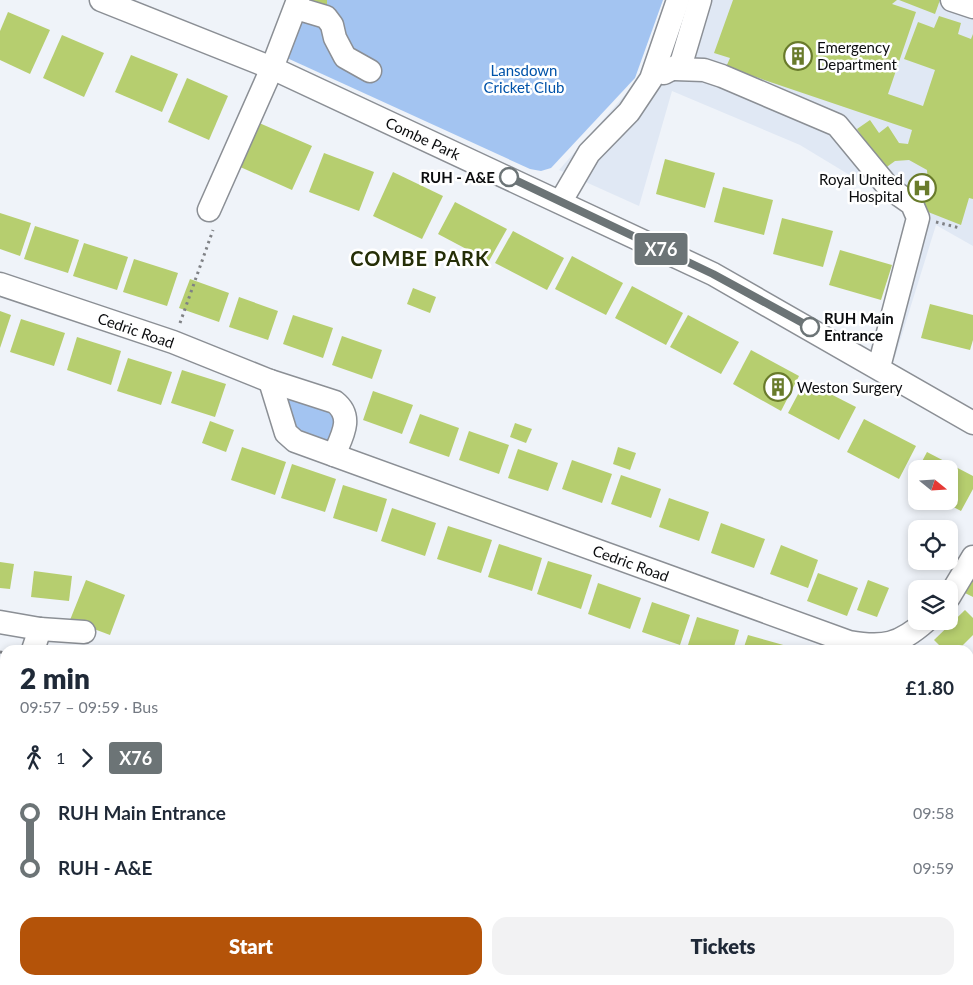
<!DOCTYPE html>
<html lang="en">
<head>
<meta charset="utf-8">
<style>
  body { margin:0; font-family:Lato,sans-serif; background:#f2f2f3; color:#1f2937; height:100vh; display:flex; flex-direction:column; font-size:19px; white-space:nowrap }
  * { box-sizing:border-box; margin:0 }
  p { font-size:16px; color:#747a83 }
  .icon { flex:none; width:28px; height:28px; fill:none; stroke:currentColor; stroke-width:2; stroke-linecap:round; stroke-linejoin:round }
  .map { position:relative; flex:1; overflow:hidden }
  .side { position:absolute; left:0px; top:645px; width:974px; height:340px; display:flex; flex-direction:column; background:#fff; border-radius:15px 15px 0 0; box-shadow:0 2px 8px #0003 }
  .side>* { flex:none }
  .badge { padding:0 10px; border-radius:4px; font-size:18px; line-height:32px }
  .needle { width:32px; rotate:108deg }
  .controls { position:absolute; left:908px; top:460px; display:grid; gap:10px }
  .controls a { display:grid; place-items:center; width:50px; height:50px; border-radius:10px; background:#fff; box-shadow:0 2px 8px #0003; font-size:25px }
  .map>.badge { position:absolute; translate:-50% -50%; box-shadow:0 0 0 2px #fff }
  .legs { display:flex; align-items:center; gap:8px; height:55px; padding:0 20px; font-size:16px }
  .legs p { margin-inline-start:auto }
  .summary { display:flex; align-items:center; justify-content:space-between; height:85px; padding:0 20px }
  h1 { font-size:28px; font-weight:800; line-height:38px }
  .action { display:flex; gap:10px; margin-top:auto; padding:10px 20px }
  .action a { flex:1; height:58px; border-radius:15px; background:#b45309; color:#fff; font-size:20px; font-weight:800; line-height:58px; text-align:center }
  .action a+a { background:#f2f2f3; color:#1f2937 }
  ul { padding:0 20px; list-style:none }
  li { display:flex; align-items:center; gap:18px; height:55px; font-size:19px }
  li i { display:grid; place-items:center; width:8px; height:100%; margin:0 6px; background:currentColor }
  li i::after { content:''; width:12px; height:12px; margin:-6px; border:4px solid; border-radius:50%; background:#fff }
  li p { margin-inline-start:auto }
  li:first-child i { background:linear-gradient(#0000 50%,currentColor 0) }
  li:last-child i { background:linear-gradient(currentColor 50%,#0000 0) }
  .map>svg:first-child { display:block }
</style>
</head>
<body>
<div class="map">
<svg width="973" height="985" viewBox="0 0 973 985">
  <rect width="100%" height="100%" fill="#eff3f9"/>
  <path fill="#e0e8f4" d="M665 0H973V246L936 225 895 357 873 342 909 211 800 145 672 91 639 206 559 170 637 81Z"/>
  <g fill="#a3c4f1">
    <path d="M308 0H663L635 78 551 168 541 171 530 169 287 58Z"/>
    <path d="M287 392 334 407 337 438 323 443 298 433 283 409Z"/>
  </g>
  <g fill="#b6ce6f">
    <path d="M311 0H327V5L310 3Z"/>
    <path d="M733 0H897L892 4 916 12 888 94 923 106 935 70 904 59 918 22 934 28 939 16 961 23 958 34 971 39 973 34V199L969 198 961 225 923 210 917 201 925 192 928 184 927 170 909 160 895 161 884 169 857 129 870 120 879 133 888 126 899 143 908 144 912 130 726 67 730 58 714 53Z"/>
    <path d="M899 0H940L935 14Z"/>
    <path d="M8 12 50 30 30 74 0 60V31Z"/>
    <path d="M62 35 104 53 84 97 43 78Z"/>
    <path d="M131 55 178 74 162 112 115 92Z"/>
    <path d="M187 78 228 96 209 140 168 122Z"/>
    <path d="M257 122 312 146 292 190 238 166Z"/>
    <path d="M324 153 374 172 359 211 309 192Z"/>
    <path d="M665 159 715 173 705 208 656 194Z"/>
    <path d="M393 172 443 196 422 239 373 216Z"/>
    <path d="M723 187 773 200 764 235 714 222Z"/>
    <path d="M455 202 507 229 489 261 438 234Z"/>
    <path d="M0 213 31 223 20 256 0 249Z"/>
    <path d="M782 218 833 231 823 267 773 254Z"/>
    <path d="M35 226 79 240 68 273 24 259Z"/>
    <path d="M513 231 564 258 547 290 495 263Z"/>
    <path d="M84 243 128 257 117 290 73 276Z"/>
    <path d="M840 250 892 265 881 300 829 285Z"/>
    <path d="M572 256 623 283 606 315 555 289Z"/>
    <path d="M134 259 178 273 167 306 123 292Z"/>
    <path d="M190 279 229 293 219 322 179 308Z"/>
    <path d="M632 286 683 313 666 345 615 318Z"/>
    <path d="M413 288 436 297 430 313 407 304Z"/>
    <path d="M239 297 278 311 268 340 229 327Z"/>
    <path d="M930 304 973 315V340L970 350 921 338Z"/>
    <path d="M0 311 11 315 0 348Z"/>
    <path d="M293 315 333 328 323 358 283 344Z"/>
    <path d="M688 315 739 342 721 374 670 347Z"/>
    <path d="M21 319 65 333 54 366 10 352Z"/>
    <path d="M342 336 382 350 372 379 332 365Z"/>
    <path d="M77 337 121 351 111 385 67 370Z"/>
    <path d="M751 350 799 376 781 411 733 384Z"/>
    <path d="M128 358 172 372 161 405 117 391Z"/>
    <path d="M182 370 226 384 215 417 171 403Z"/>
    <path d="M805 381 856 407 839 440 788 413Z"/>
    <path d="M373 391 413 405 402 434 363 420Z"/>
    <path d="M420 414 459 428 449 457 409 443Z"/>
    <path d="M864 419 916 446 899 479 847 452Z"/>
    <path d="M210 421 234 430 226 452 202 443Z"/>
    <path d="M515 423 532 429 526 443 510 437Z"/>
    <path d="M469 431 509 445 499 474 459 460Z"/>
    <path d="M242 447 286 462 275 495 231 480Z"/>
    <path d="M618 447 636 453 630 470 613 464Z"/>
    <path d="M518 449 558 463 548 491 508 478Z"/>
    <path d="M927 452 973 476V489L961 511 942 501H949V469H918Z"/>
    <path d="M572 460 612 474 602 503 562 489Z"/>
    <path d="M292 464 336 479 325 512 281 498Z"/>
    <path d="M916 473V488L910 484Z"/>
    <path d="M621 475 661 489 651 518 611 504Z"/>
    <path d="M343 485 387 499 377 532 333 518Z"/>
    <path d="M669 498 709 512 699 541 659 527Z"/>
    <path d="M392 508 436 523 425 556 381 541Z"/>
    <path d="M721 523 765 539 754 568 711 553Z"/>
    <path d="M448 526 492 540 481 573 437 559Z"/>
    <path d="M499 544 542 558 532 591 488 577Z"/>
    <path d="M781 545 818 560 808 588 770 574Z"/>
    <path d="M548 561 592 575 581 609 537 594Z"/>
    <path d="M0 562 14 564 10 589 0 588Z"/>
    <path d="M34 571 72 576 69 601 31 597Z"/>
    <path d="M818 573 858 588 847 616 807 601Z"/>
    <path d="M973 577V597L961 591Z"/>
    <path d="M86 580 125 595 110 635 70 620Z"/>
    <path d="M868 580 889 588 877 617 857 610Z"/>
    <path d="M598 583 641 598 630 629 588 614Z"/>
    <path d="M652 602 690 615 680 645 642 632Z"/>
    <path d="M965 610 973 618V635L958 650H944L934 640Z"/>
    <path d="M697 617 739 630 733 650H695L687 648Z"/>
    <path d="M748 635 794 648 793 650H743Z"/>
    <path d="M973 693V724L969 725V694Z"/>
    <path d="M973 756V785L969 788V759Z"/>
    <path d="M0 818 5 819V851L0 849Z"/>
    <path d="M973 894V919L969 921V896Z"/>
    <path d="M1 958 5 959V980H47L46 985 0 984Z"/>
    <path d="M329 980H368L366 985H327Z"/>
    <path d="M809 980H830L833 985H801Z"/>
    <path d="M846 980H881L872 985H849Z"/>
  </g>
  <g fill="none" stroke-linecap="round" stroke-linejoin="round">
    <defs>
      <g id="minor">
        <path d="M101 0 272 68 713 274 973 423"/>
        <path d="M952 0 973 7"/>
        <path d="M296 8 326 17 332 25 335 38 345 57 370 71"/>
        <path d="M675 69 704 70 722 76 837 125 889 188 912 204 918 218 879 367"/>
        <path d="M664 73 681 64 700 0"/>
        <path d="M561 201 589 153 629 112 651 79 678 0"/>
        <path d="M209 210 272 68 298 0"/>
        <path d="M0 284 173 342 270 381 335 402C354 417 342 436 334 455"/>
        <path d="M270 381 286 433 295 441 849 642C883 648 899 645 926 621"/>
        <path d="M949 597 973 557"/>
        <path d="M0 622 40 629 84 632"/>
        <path d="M33 650 40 629"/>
        <path d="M969 842 973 839"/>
        <path d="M0 885 5 888"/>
        <path d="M138 980 145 985"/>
        <path d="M738 985 746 980"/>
      </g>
    </defs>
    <use href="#minor" stroke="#8b8f95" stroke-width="25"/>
    <g stroke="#7f8185" stroke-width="3" stroke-dasharray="2.5 4" stroke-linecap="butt">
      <path d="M936 222 960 228"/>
      <path d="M180 323 213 230"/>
      <path d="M0 652 5 653"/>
    </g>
    <use href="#minor" stroke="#fff" stroke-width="22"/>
  </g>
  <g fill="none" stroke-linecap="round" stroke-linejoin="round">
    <defs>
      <path id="line-1" d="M509 177 713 274 810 327"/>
    </defs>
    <use href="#line-1" stroke="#fff" stroke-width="11"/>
    <use href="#line-1" stroke="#6c7476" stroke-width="8"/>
  </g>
  <defs>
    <symbol id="building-ring" viewBox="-11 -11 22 22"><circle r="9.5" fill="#fff" stroke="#697b2b" stroke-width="1.5"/><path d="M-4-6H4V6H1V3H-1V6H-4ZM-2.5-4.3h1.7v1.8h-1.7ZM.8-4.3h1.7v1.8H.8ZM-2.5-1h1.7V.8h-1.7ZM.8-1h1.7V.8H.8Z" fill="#697b2b"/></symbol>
    <symbol id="hospital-ring" viewBox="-11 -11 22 22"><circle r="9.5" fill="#fff" stroke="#697b2b" stroke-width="1.5"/><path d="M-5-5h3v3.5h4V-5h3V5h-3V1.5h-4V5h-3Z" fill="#697b2b"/></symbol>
  </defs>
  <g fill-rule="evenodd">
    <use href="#building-ring" x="782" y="40" width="32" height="32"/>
    <use href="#hospital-ring" x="906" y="172" width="32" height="32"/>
    <use href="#building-ring" x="762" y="371" width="32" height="32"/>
  </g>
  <g fill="#fff" stroke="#6c7476" stroke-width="2.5">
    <circle cx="509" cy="177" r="9"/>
    <circle cx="810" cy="327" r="9"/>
  </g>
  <g text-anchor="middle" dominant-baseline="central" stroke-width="5" stroke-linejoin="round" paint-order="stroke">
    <g font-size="15" fill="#0b0c0e" stroke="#fff" text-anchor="start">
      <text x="817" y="47">Emergency<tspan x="817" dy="17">Department</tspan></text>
      <text x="903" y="179" text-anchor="end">Royal United<tspan x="903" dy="17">Hospital</tspan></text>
      <text x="797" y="387">Weston Surgery</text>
    </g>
    <g font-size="15" fill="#0053a9" stroke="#fff">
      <text x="524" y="70">Lansdown<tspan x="524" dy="17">Cricket Club</tspan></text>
    </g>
    <g font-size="15" fill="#0b0c0e" stroke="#fff">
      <text transform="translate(423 138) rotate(25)">Combe Park</text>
      <text transform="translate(136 330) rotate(19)">Cedric Road</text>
      <text transform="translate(631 563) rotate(20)">Cedric Road</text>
    </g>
    <g font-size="15" font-weight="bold" fill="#0b0c0e" stroke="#fff" text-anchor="end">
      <text x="495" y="177">RUH - A&amp;E</text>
      <text x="824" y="318" text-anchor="start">RUH Main<tspan x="824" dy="17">Entrance</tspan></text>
    </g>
    <g font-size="20" font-weight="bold" letter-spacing="1" fill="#252e07" stroke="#fff">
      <text x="420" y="258">COMBE PARK</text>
    </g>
  </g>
</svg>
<div class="controls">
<a><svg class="needle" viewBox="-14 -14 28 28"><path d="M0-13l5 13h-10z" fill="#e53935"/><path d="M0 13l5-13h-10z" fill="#747a83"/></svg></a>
<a><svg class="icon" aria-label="locate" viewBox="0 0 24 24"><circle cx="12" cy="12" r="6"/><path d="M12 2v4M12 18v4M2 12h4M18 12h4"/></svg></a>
<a><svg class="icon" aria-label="layers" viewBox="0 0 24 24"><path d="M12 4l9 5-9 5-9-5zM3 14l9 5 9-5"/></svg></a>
</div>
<b class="badge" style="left:661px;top:249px;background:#6c7476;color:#fff">X76</b>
<section class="side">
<div class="summary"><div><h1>2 min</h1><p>09:57 – 09:59 · Bus</p></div><b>£1.80</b></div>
<div class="legs"><svg class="icon" aria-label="walk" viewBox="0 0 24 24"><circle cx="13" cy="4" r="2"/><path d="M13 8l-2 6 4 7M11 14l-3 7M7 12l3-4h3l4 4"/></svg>1<svg class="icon" aria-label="forward" viewBox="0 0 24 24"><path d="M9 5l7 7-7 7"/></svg><b class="badge" style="background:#6c7476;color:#fff">X76</b></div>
<ul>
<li><i style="color:#6c7476"></i><b>RUH Main Entrance</b><p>09:58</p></li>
<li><i style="color:#6c7476"></i><b>RUH - A&amp;E</b><p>09:59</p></li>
</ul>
<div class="action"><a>Start</a><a>Tickets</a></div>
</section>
</div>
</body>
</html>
